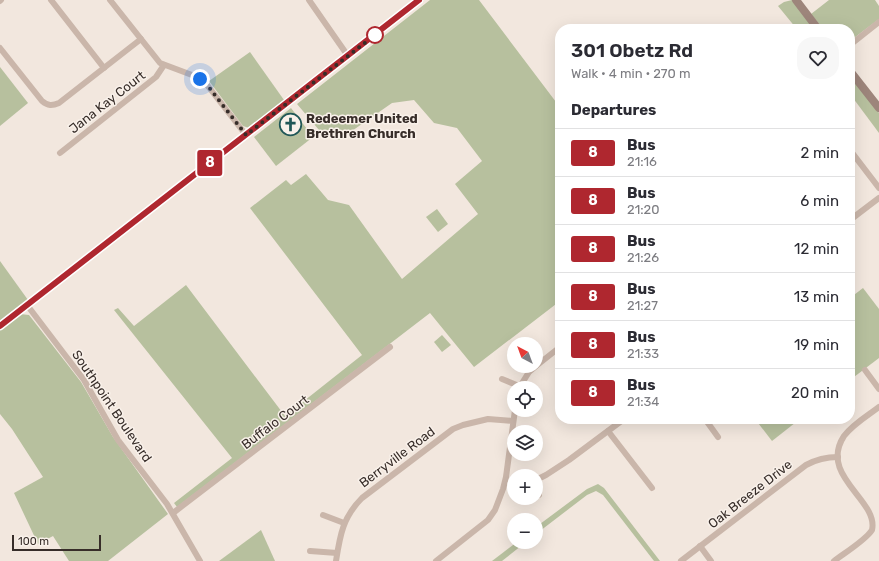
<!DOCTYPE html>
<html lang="en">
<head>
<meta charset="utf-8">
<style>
  body { margin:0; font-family:Rubik,sans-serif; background:#f7f7f7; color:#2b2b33; height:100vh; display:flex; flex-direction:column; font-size:15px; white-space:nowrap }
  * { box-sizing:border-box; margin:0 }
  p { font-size:13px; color:#7c7c81 }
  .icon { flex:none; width:22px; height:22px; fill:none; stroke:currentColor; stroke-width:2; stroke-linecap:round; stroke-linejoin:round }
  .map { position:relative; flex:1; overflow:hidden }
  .details { position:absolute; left:555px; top:24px; width:300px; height:400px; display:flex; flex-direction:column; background:#fff; border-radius:16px; box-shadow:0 4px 16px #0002 }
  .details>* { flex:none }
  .badge { padding:0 8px; border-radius:3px; font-size:14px; line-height:26px }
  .needle { width:26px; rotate:319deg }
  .fabs { position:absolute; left:507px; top:337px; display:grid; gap:8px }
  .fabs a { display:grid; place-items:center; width:36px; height:36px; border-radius:50%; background:#fff; box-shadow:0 4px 16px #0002; font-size:20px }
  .scale { position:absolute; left:12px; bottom:10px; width:89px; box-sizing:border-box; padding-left:4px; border:2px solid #372d29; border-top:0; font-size:11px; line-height:14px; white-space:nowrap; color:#372d29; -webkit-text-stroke:3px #f9f1ea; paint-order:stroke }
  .you { position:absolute; width:20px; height:20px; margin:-10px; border:3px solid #fff; border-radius:50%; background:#1a73e8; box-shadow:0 0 0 6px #1a73e833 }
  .map>.badge { position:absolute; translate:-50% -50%; box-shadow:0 0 0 2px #fff }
  h2 { padding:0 16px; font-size:15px; line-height:36px }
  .round { display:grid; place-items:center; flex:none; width:42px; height:42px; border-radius:16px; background:#f7f7f7 }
  .headline { display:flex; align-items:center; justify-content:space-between; height:68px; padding:0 16px }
  h1 { font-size:19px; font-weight:600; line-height:30px }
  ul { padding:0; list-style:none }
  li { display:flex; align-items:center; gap:12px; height:48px; padding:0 16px; border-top:1px solid #e1e1e2 }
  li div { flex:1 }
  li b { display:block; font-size:15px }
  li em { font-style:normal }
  li .badge { min-width:44px; font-weight:700; text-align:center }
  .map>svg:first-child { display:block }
</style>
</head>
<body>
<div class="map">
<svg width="879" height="561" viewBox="0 0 879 561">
  <rect width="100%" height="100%" fill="#f2e7de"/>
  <g fill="#b7c09e">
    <path d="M430 0H479L556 102 560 99V301L474 367 430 313 177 507 174 503 232 458 114 310 118 308 134 326 186 285 285 416 362 355 250 208 286 180 291 185 306 174 328 200 349 205 402 279 478 214 455 184 482 161 457 128 434 123 414 100 392 103 339 140 319 130 297 104Z"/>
    <path d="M792 0 814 29H795L796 28 778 6 784 2Z"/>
    <path d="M829 0H875L879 6V19L850 41V29H823L811 14Z"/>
    <path d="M250 52 284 100 249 128 243 126 209 81Z"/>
    <path d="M0 67 28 103 0 126Z"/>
    <path d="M850 75 879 113V133L850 94Z"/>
    <path d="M291 108 313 137 276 166 254 137Z"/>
    <path d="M437 209 448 224 438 232 426 217Z"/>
    <path d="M0 261 28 300 0 321Z"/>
    <path d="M863 288 879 309V358L850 380V298Z"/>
    <path d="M20 314 29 315 81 382 113 437 168 514 108 561H69L53 536 38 544 14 493 43 477 12 429 0 414V330Z"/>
    <path d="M442 335 451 345 442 352 434 342Z"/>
    <path d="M755 419H800L772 441Z"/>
    <path d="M598 484 604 488 660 561H654L603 495 596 491 587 495 536 534V527L587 489Z"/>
    <path d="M261 530 275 561H219Z"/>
    <path d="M517 542H526L502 561H492Z"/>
  </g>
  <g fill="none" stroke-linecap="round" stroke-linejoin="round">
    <g stroke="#cab6aa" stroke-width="6">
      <path d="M51 0 104 68"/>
      <path d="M110 0 160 63 192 75 204 81 246 135"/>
      <path d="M309 0 348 56"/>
      <path d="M0 1 1 0"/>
      <path d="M850 45 879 22"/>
      <path d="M0 48 42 101C48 106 52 106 59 103L141 39"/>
      <path d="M850 150 879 188"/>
      <path d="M60 153 156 77 164 65"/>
      <path d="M850 220 879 198"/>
      <path d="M27 305 84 380 118 440 167 504 200 561"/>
      <path d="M0 326 419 0"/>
      <path d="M536 366 560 347"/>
      <path d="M865 370 879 389"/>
      <path d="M502 379 519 386"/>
      <path d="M519 388 529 372 536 366"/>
      <path d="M705 419 718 437"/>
      <path d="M608 431 652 488"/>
      <path d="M536 480 546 475 569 460 624 419"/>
      <path d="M537 480 539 495"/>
      <path d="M173 513 390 347"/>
      <path d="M323 515 344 523"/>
      <path d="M700 546 711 561"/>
      <path d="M310 551 337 553"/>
      <path d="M336 561C340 535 343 517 362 498L453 429 463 425 488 419 513 421"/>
      <path d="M436 561 488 520 495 510 503 489 506 477 515 410"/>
      <path d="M681 561 806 465C817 459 826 457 838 457"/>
      <path d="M834 561C843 554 866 540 872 530 879 500 818 476 844 436 853 424 867 416 879 407"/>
    </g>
    <g stroke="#9d857b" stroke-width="8">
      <path d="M796 0 818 29"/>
      <path d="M850 71 879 108"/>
    </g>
  </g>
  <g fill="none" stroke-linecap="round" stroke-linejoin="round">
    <defs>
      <path id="line" d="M0 326 419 0"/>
    </defs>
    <use href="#line" stroke="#fff" stroke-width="9"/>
    <use href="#line" stroke="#af272f" stroke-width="6"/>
    <path stroke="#372d29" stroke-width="4" stroke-dasharray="0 7.2" d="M200 79 204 81 246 135 375 35"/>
  </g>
  <defs>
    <symbol id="church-ring" viewBox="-11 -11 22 22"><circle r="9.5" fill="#f9f1ea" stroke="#205757" stroke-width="1.5"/><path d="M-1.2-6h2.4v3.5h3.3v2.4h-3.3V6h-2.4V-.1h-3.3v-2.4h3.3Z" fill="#205757"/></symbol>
  </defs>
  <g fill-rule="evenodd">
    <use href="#church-ring" x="278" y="112" width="25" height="25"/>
  </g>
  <circle fill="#fff" stroke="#af272f" stroke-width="2" cx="375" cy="35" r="8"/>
  <g text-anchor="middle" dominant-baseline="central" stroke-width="3" stroke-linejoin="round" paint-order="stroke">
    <g font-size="13" fill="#372d29" stroke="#f9f1ea">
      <text transform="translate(107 102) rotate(-38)">Jana Kay Court</text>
      <text transform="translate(112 406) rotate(56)">Southpoint Boulevard</text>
      <text transform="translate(275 422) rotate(-37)">Buffalo Court</text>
      <text transform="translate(397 457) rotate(-37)">Berryville Road</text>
      <text transform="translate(750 494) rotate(-38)">Oak Breeze Drive</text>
    </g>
    <g font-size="13" font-weight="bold" fill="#372d29" stroke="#f9f1ea" text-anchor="start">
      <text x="306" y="118">Redeemer United<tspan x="306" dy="15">Brethren Church</tspan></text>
    </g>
  </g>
</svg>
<div class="fabs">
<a><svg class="needle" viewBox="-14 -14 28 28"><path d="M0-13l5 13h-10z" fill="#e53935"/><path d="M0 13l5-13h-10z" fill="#7c7c81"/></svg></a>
<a><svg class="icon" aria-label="locate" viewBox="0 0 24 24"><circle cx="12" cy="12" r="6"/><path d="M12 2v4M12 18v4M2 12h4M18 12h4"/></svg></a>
<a><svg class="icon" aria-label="layers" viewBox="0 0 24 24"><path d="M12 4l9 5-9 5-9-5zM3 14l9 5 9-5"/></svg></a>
<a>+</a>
<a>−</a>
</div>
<div class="scale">100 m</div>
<div class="you" style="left:200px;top:79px"></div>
<b class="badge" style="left:210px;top:163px;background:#af272f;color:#fff">8</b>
<section class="details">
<div class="headline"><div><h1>301 Obetz Rd</h1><p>Walk · 4 min · 270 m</p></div><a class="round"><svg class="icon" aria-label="heart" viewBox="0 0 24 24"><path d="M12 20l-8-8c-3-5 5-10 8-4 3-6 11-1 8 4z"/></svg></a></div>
<h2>Departures</h2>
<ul>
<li><span class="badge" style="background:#af272f;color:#fff">8</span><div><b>Bus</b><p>21:16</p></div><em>2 min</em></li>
<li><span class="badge" style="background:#af272f;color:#fff">8</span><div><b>Bus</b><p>21:20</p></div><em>6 min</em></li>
<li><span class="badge" style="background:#af272f;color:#fff">8</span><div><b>Bus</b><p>21:26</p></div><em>12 min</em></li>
<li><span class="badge" style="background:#af272f;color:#fff">8</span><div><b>Bus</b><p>21:27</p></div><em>13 min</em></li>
<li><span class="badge" style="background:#af272f;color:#fff">8</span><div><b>Bus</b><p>21:33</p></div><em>19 min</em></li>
<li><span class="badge" style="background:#af272f;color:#fff">8</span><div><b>Bus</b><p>21:34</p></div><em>20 min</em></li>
</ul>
</section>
</div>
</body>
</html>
